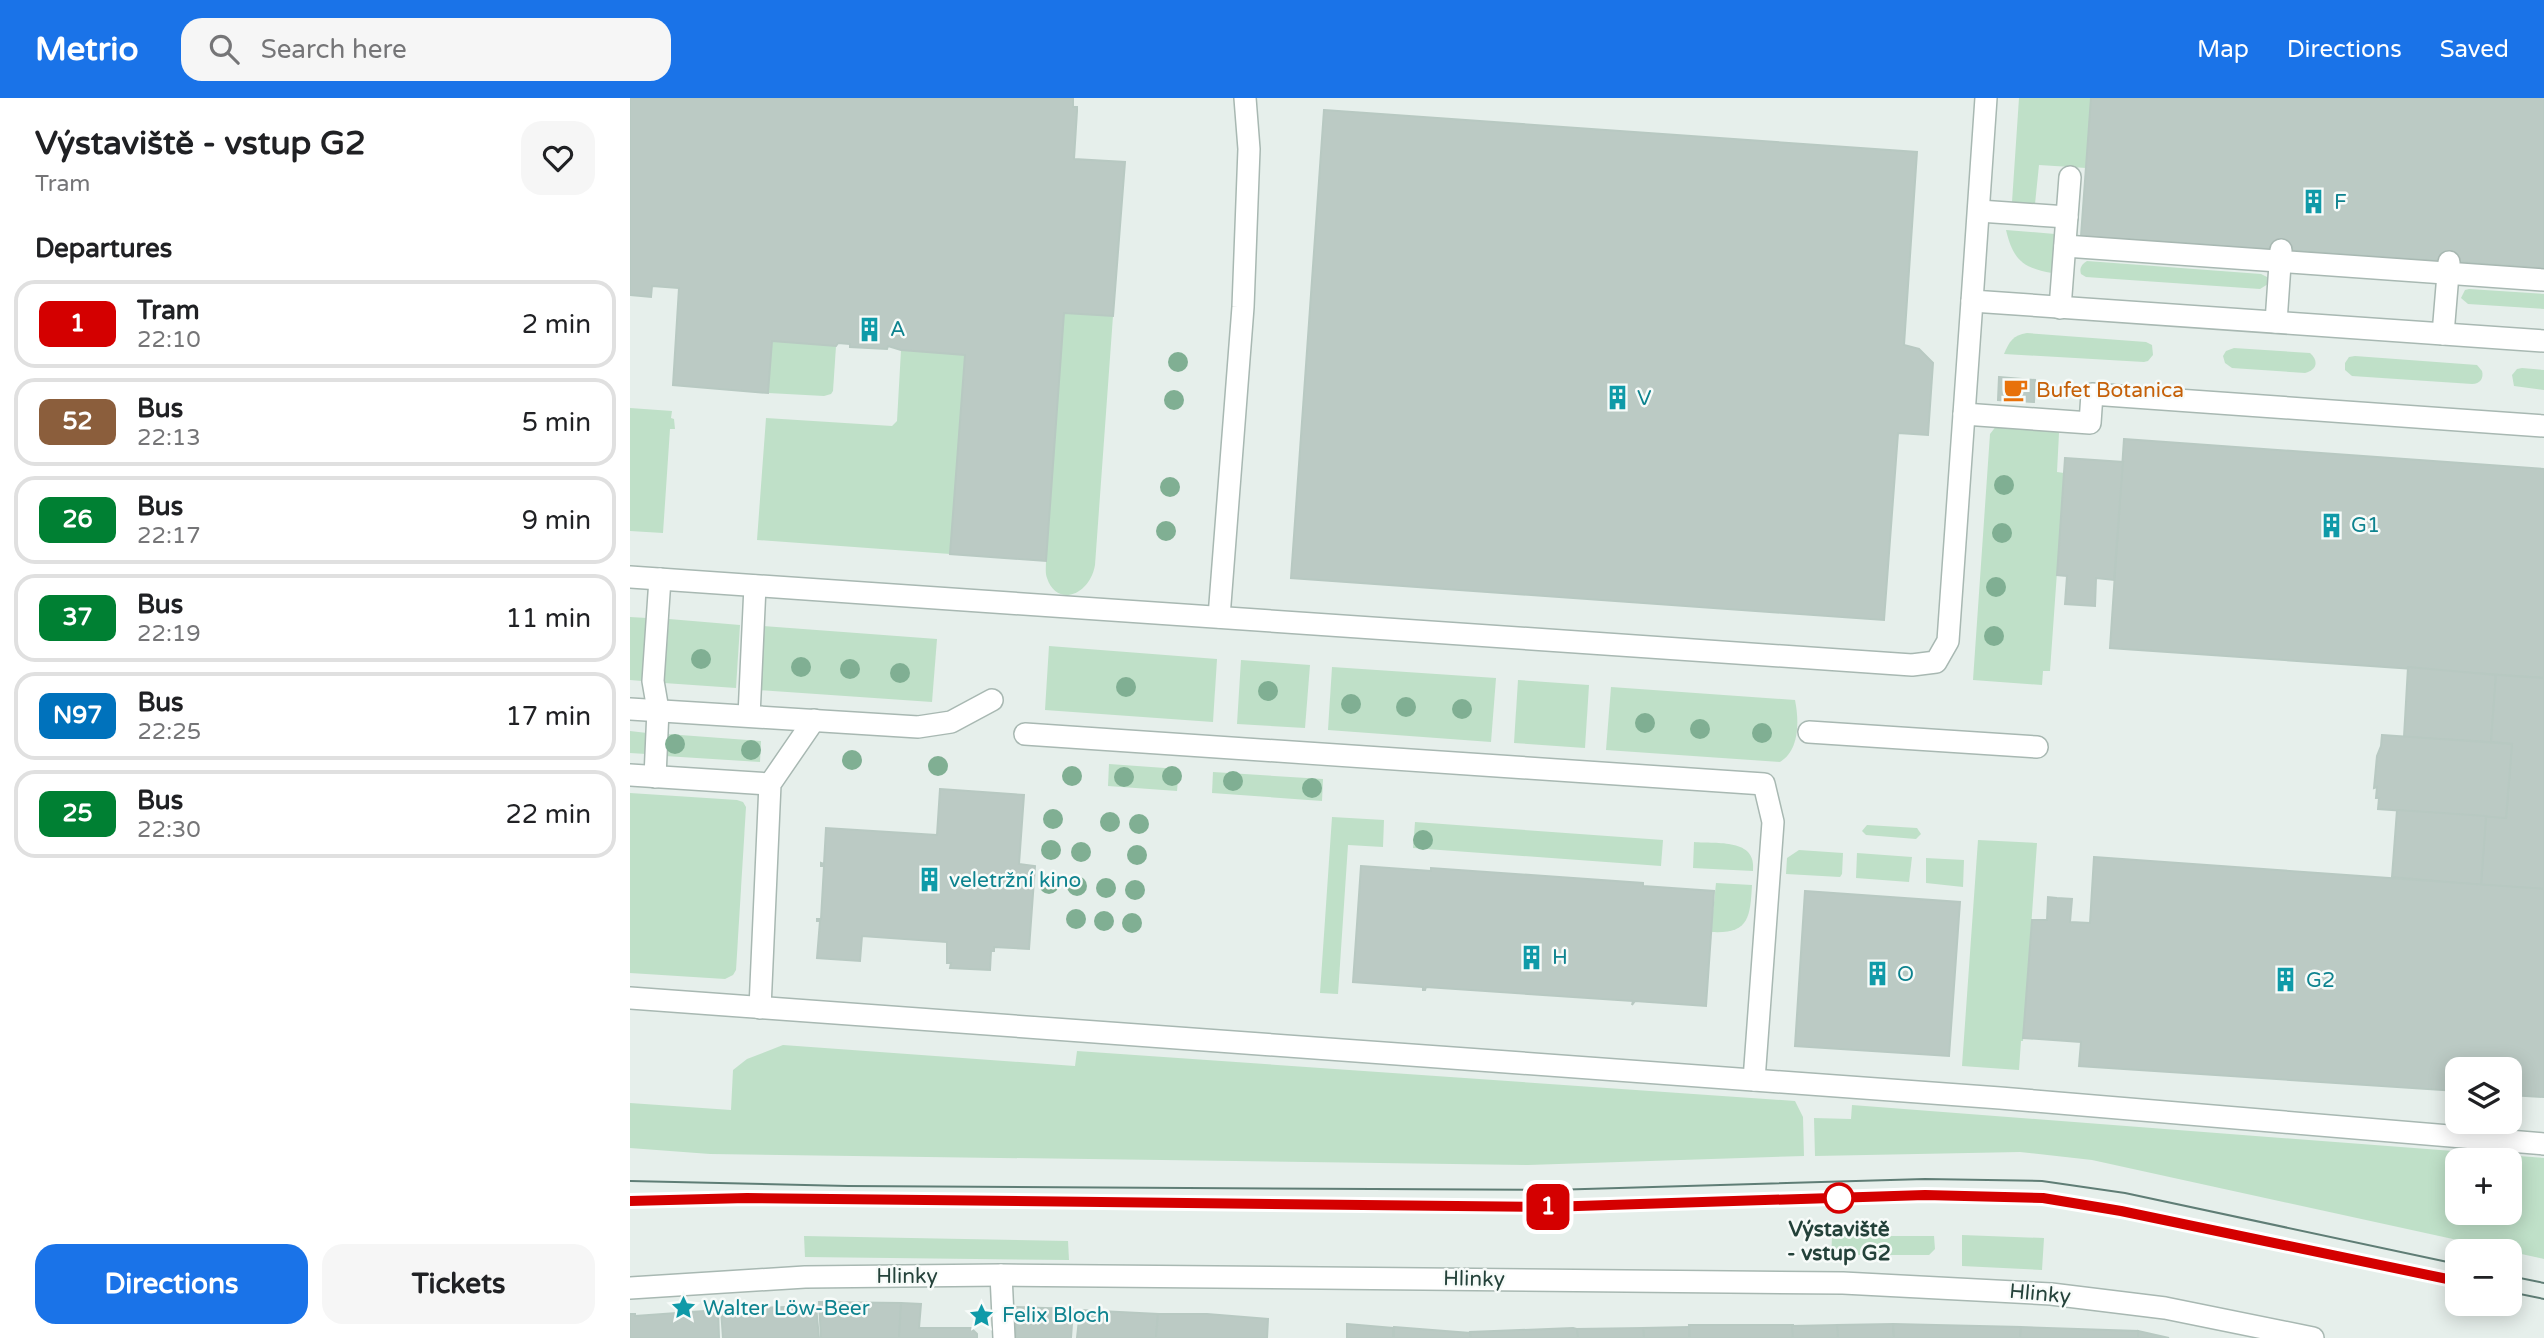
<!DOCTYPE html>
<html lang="en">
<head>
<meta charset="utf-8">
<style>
  body { margin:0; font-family:"Varela Round",sans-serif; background:#f6f6f6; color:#202124; height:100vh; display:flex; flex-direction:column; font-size:26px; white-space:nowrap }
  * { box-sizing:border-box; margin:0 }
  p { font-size:23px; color:#757577 }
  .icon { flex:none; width:38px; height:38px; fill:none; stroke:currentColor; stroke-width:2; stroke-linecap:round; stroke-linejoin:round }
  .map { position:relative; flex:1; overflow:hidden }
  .details { display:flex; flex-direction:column; background:#fff; width:630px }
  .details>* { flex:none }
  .badge { padding:0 14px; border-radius:10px; font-size:24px; line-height:46px }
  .buttons { position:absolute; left:1815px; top:959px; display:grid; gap:14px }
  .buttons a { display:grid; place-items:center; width:77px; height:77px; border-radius:14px; background:#fff; box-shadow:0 4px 18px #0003; font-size:35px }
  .map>.badge { position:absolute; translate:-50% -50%; box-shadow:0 0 0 4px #fff }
  h2 { padding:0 35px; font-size:26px; line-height:63px }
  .round { display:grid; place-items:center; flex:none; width:74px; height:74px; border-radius:21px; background:#f6f6f6 }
  .overview { display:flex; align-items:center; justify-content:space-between; height:119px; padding:0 35px }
  h1 { font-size:33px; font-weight:700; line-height:52px }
  .action { display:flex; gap:14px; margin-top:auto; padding:14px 35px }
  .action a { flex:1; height:80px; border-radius:21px; background:#1a73e8; color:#fff; font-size:28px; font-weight:700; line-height:80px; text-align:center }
  .action a+a { background:#f6f6f6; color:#202124 }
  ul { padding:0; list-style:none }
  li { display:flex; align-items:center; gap:21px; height:88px; margin:0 14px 10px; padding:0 21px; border:4px solid #e0e0e0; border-radius:21px }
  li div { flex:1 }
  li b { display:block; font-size:26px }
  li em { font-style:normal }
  li .badge { min-width:77px; font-weight:700; text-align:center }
  header { display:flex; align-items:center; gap:42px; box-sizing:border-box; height:98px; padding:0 35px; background:#1a73e8; color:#fff }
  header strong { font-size:33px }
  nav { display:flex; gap:38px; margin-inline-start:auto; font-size:24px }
  .search { width:490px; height:63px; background:#f6f6f6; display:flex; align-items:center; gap:18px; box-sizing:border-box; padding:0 24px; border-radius:21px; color:#757577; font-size:26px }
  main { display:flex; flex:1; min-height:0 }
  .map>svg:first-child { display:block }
</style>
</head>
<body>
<header>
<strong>Metrio</strong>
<div class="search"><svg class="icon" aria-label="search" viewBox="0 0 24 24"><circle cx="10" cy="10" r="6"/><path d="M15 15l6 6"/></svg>Search here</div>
<nav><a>Map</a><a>Directions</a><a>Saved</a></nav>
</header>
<main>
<section class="details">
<div class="overview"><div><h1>Výstaviště - vstup G2</h1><p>Tram</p></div><a class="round"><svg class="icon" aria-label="heart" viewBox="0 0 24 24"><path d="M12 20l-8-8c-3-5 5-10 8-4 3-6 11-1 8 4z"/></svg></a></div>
<h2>Departures</h2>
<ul>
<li><span class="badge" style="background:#d40000;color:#fff">1</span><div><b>Tram</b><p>22:10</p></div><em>2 min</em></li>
<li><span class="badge" style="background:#8b5e3c;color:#fff">52</span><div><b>Bus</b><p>22:13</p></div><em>5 min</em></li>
<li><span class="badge" style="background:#008033;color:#fff">26</span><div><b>Bus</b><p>22:17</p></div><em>9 min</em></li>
<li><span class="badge" style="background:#008033;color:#fff">37</span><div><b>Bus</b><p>22:19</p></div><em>11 min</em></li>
<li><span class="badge" style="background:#0072bc;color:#fff">N97</span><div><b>Bus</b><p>22:25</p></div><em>17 min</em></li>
<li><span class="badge" style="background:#008033;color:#fff">25</span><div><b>Bus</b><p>22:30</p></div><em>22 min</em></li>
</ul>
<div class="action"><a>Directions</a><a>Tickets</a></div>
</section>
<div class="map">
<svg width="1914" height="1240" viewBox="0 0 1914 1240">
  <rect width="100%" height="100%" fill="#e6efeb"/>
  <g fill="#bfe0c8" fill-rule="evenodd">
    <path d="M1389 0H1461L1456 70 1409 67 1405 106 1382 104Z"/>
    <path d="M1376 132 1425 136 1422 175C1392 170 1383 161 1376 132Z"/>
    <path d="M1457 163 1631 176 1637 179 1638 186 1630 191 1456 179 1451 176C1449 170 1452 166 1457 163Z"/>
    <path d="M1839 191 1914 196V211L1838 206 1831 200 1835 192Z"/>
    <path d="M434 215 483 218 465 467C460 497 427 510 417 480 415 475 416 468 416 463Z"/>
    <path d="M1397 235 1516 244 1522 247 1523 257 1518 263 1514 264 1374 256C1379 244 1383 237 1397 235Z"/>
    <path d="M142 243 206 248 203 293 201 296 194 298 138 295Z"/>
    <path d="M1604 250 1680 255C1689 263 1687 272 1675 275L1602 270 1595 265 1593 258 1596 253Z"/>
    <path d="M271 252 335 257 320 456 127 442 136 320 262 328 267 323Z"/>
    <path d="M1725 258 1847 267 1852 273C1854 280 1850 286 1842 286L1722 278 1715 272V265L1719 259Z"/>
    <path d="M1892 270 1914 272V292L1884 288 1882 277 1887 271Z"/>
    <path d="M0 310 42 313 41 320 44 321 45 331H40L33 435 0 433Z"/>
    <path d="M1367 327 1427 332 1429 335 1427 374 1434 375 1420 573H1413L1412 587 1343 582 1360 336Z"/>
    <path d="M0 519 17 520 12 583 0 582Z"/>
    <path d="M39 521 110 527 106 590 34 585Z"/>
    <path d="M133 528 307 541 302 604 128 592Z"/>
    <path d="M419 548 587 561 583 624 415 612Z"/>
    <path d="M611 562 680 567 675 630 607 626Z"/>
    <path d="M702 569 866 580 861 644 698 632Z"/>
    <path d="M888 582 959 587 955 650 884 645Z"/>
    <path d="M981 589 1165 602C1169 622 1170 652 1150 664L976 652Z"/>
    <path d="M0 633 17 635 16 656 0 655Z"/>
    <path d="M37 636 131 643 130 664 35 658Z"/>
    <path d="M479 666 549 671 547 693 478 688Z"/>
    <path d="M583 674 693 681 692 703 582 695Z"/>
    <path d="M0 695 107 702 113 704 116 709 106 872 103 877 95 881 0 875Z"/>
    <path d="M702 719 754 722 753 749 718 747 708 896 690 895Z"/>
    <path d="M785 724 1033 742 1031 768 783 750Z"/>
    <path d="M1237 727 1287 730 1291 736 1286 741 1236 737 1232 733Z"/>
    <path d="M1348 742 1407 745 1393 943H1391L1389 972 1332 968Z"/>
    <path d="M1064 744C1087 746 1127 740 1123 773L1063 770Z"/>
    <path d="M1169 752 1213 755 1212 776 1210 779 1156 776 1157 760Z"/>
    <path d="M1227 755 1282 759 1279 784 1226 780Z"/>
    <path d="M1296 760 1334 762 1333 789 1296 785Z"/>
    <path d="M1086 785 1122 787C1120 820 1119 836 1081 834Z"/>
    <path d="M153 947 445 968 447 953 1165 1003 1173 1019 1174 1058 898 1067 80 1056 0 1050V1005L101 1012 103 972 117 961Z"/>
    <path d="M1222 1007 1914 1060V1161L1462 1062 1390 1054 1185 1058 1184 1020 1221 1021ZM1827 1062H1880V1115H1827Z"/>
    <path d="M1332 1137 1414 1140 1412 1172 1332 1168Z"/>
    <path d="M174 1138 438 1143 439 1162 175 1159Z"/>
    <path d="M1202 1138H1304L1305 1151 1299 1157H1211L1210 1162H1201Z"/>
  </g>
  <g fill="#bbcac4" stroke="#b8c9c2" stroke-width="2">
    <path d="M0 0H443V9H447V13L444 61 495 64 483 218 434 215 416 463 320 456 335 257 271 252 258 248 257 251 220 249V246L208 245 206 248 142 243 138 295 43 287 49 190 22 188 21 199 0 197Z"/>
    <path d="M1461 0H1914V170L1451 138Z"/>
    <path d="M694 12 1287 54 1274 247 1289 251 1303 265 1298 337 1268 335 1254 522 661 480Z"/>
    <path d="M1369 279 1405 282 1404 304 1368 302Z"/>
    <path d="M1494 341 1914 371V580L1480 550Z"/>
    <path d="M1435 360 1493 364 1484 482 1466 480 1465 508 1435 506 1437 478 1427 477Z"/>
    <path d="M1778 569 1866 577 1861 644 1774 639Z"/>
    <path d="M1866 577 1914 580V791L1851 787 1856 718 1876 720 1882 646 1861 644Z"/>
    <path d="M1752 637 1882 646 1876 720 1748 711 1749 700H1746L1747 689 1744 690 1747 658 1751 648Z"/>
    <path d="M310 691 394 697 389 766 405 768 399 851 364 849V853H361L360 872 320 870 321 865H317V844L232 838 230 863 187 860 190 823H187V821H191L194 768H191V765L194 766 196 730 307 737Z"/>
    <path d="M1767 712 1856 718 1851 787 1762 779Z"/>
    <path d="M1464 759 1914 791V999L1880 997V971H1827V993L1449 968 1451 944 1393 940 1402 822H1417L1418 799 1427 800 1442 801 1440 824 1460 825Z"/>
    <path d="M731 768 801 773V770L1013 785V788L1084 793 1076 908 1005 903 1002 907 1003 903 796 889 795 892H793V889L723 884Z"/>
    <path d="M1175 793 1330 804 1319 958 1165 948Z"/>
    <path d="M189 1204 271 1205 269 1240H191Z"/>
    <path d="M271 1205 291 1206 289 1230H341L347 1236V1240H269Z"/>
    <path d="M186 1208 189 1240H93L91 1211Z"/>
    <path d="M386 1209 443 1211 441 1240H386Z"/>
    <path d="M88 1212 89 1240H0V1216H5V1218Z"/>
    <path d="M450 1212 528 1216 526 1240H447Z"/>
    <path d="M528 1216H577L638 1221 637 1240H526Z"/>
    <path d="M717 1226 763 1230V1240H717Z"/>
    <path d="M1263 1226 1264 1240H1208L1207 1227Z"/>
    <path d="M1263 1226 1391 1229 1390 1240H1264Z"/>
    <path d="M1059 1227H1163V1240H1060Z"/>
    <path d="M1207 1227 1208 1240H1163L1162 1228Z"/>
    <path d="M764 1229 840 1235 841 1240H764Z"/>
    <path d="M1059 1229V1240H1014L1013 1230Z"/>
    <path d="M1391 1229 1508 1233V1240H1390Z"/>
    <path d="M943 1230 947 1231 948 1240H841L840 1234Z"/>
    <path d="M1013 1230 1014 1240H948L947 1231Z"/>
    <path d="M1508 1233 1539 1240H1508Z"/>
  </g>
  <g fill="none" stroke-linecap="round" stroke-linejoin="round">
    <defs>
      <g id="minor">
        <path d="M1356 0 1342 203 1914 243"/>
        <path d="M1349 113 1437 119"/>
        <path d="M1435 148 1914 182"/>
        <path d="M1430 210 1440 79"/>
        <path d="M1646 224 1651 152"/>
        <path d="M1813 236 1819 164"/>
        <path d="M1334 316 1460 325 1462 296 1914 328"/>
        <path d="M0 479 1282 567 1306 564 1318 543 1342 203"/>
        <path d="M589 519 613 209 619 51 615 0"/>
        <path d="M0 611 288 629 321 624 362 602"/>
        <path d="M119 618 125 488"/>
        <path d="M1179 634 1407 649"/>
        <path d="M395 636 1134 686 1143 724 1124 982"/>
        <path d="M0 677 140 686"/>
        <path d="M25 679 28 612 23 583 30 481"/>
        <path d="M0 900 1370 1000 1914 1046"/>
        <path d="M130 910 140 686 184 622"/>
        <path d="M371 1177 374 1240"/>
        <path d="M0 1190 175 1179 371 1177 1213 1185 1421 1196 1535 1210 1683 1240"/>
      </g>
    </defs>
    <use href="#minor" stroke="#a8b8b2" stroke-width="24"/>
    <use href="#minor" stroke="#fff" stroke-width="21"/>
    <g stroke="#5f7d75" stroke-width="2">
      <path d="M0 1083 218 1088 921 1092 1295 1081 1412 1083 1495 1095 1827 1166"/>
      <path d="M0 1103 90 1100 917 1109 1295 1097 1413 1100 1491 1113 1827 1183"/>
      <path d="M1880 1178 1914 1185"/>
      <path d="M1880 1194 1914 1201"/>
    </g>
  </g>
  <g fill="#80af93">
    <circle cx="548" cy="264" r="10"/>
    <circle cx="544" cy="302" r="10"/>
    <circle cx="1374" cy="387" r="10"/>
    <circle cx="540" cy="389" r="10"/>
    <circle cx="536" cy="433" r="10"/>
    <circle cx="1372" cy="435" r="10"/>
    <circle cx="1366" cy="489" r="10"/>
    <circle cx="1364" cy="538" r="10"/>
    <circle cx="71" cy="561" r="10"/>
    <circle cx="171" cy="569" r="10"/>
    <circle cx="220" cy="571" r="10"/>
    <circle cx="270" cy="575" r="10"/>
    <circle cx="496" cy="589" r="10"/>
    <circle cx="638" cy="593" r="10"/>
    <circle cx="721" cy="606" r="10"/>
    <circle cx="776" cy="609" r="10"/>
    <circle cx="832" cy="611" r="10"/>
    <circle cx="1015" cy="625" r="10"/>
    <circle cx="1070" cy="631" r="10"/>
    <circle cx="1132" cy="635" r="10"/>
    <circle cx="45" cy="646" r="10"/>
    <circle cx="121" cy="652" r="10"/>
    <circle cx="222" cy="662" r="10"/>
    <circle cx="308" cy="668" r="10"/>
    <circle cx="442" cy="678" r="10"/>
    <circle cx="542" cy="678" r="10"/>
    <circle cx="494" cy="679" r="10"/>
    <circle cx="603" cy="683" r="10"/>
    <circle cx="682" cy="690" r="10"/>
    <circle cx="423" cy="721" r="10"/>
    <circle cx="480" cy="724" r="10"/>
    <circle cx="509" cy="726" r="10"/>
    <circle cx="793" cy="742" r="10"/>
    <circle cx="421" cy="752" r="10"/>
    <circle cx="451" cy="754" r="10"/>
    <circle cx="507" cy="757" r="10"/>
    <circle cx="419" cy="786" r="10"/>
    <circle cx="447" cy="788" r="10"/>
    <circle cx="476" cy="790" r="10"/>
    <circle cx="505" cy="792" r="10"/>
    <circle cx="446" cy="821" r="10"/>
    <circle cx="474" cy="823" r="10"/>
    <circle cx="502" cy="825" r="10"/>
  </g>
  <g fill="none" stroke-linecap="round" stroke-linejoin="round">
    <defs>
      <path id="line" d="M0 1103 117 1100 917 1109 1295 1097 1413 1100 1491 1113 1827 1183"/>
    </defs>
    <use href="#line" stroke="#fff" stroke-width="16"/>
    <use href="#line" stroke="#d40000" stroke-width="10"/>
  </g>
  <defs>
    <symbol id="building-bare" viewBox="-9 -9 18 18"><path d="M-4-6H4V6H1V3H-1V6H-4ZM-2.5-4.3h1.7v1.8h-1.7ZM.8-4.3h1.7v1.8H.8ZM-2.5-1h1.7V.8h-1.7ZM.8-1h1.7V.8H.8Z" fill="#0f9aa8" stroke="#f7fbf9" stroke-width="2.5" paint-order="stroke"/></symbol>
    <symbol id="cafe-bare" viewBox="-9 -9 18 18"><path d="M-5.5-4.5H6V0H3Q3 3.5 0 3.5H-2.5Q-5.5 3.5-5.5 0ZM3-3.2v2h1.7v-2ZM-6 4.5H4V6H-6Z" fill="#e8710a" stroke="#f7fbf9" stroke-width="2.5" paint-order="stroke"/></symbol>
    <symbol id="sight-bare" viewBox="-9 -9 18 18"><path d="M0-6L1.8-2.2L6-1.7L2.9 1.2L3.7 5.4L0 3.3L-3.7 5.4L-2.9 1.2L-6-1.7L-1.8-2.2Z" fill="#0f9aa8" stroke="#f7fbf9" stroke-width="2.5" paint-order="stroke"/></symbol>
  </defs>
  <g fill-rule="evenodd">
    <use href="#building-bare" x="1666" y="86" width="35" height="35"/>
    <use href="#building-bare" x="222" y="214" width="35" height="35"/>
    <use href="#cafe-bare" x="1368" y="274" width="35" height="35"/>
    <use href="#building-bare" x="970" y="282" width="35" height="35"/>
    <use href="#building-bare" x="1684" y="410" width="35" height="35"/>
    <use href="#building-bare" x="282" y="764" width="35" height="35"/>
    <use href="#building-bare" x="884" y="842" width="35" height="35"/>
    <use href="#building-bare" x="1230" y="858" width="35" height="35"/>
    <use href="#building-bare" x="1638" y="864" width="35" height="35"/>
    <use href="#sight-bare" x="36" y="1192" width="35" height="35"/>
    <use href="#sight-bare" x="334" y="1200" width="35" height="35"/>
  </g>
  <circle fill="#fff" stroke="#d40000" stroke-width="3.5" cx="1209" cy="1100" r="14"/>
  <g text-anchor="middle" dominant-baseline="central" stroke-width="5" stroke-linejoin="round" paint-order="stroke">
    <g font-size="21" fill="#0d838f" stroke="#f7fbf9" text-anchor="start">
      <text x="1704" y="104">F</text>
      <text x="260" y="231">A</text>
      <text x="1007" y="300">V</text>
      <text x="1721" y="427">G1</text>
      <text x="319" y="782">veletržní kino</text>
      <text x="922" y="859">H</text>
      <text x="1267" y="876">O</text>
      <text x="1676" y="882">G2</text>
      <text x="73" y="1210">Walter Löw-Beer</text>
      <text x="372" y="1217">Felix Bloch</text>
    </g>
    <g font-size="21" fill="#c56008" stroke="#f7fbf9" text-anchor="start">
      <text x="1406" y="292">Bufet Botanica</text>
    </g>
    <g font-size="21" font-weight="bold" fill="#24423a" stroke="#f7fbf9">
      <text x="1209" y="1131">Výstaviště<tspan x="1209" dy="24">- vstup G2</tspan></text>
    </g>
    <g font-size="21" fill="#24423a" stroke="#f7fbf9">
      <text x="277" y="1178">Hlinky</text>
      <text transform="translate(844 1181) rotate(1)">Hlinky</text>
      <text transform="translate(1410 1196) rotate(5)">Hlinky</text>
    </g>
  </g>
</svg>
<div class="buttons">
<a><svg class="icon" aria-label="layers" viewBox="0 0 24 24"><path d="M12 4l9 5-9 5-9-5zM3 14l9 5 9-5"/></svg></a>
<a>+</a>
<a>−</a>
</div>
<b class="badge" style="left:918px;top:1109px;background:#d40000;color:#fff">1</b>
</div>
</main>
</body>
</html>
